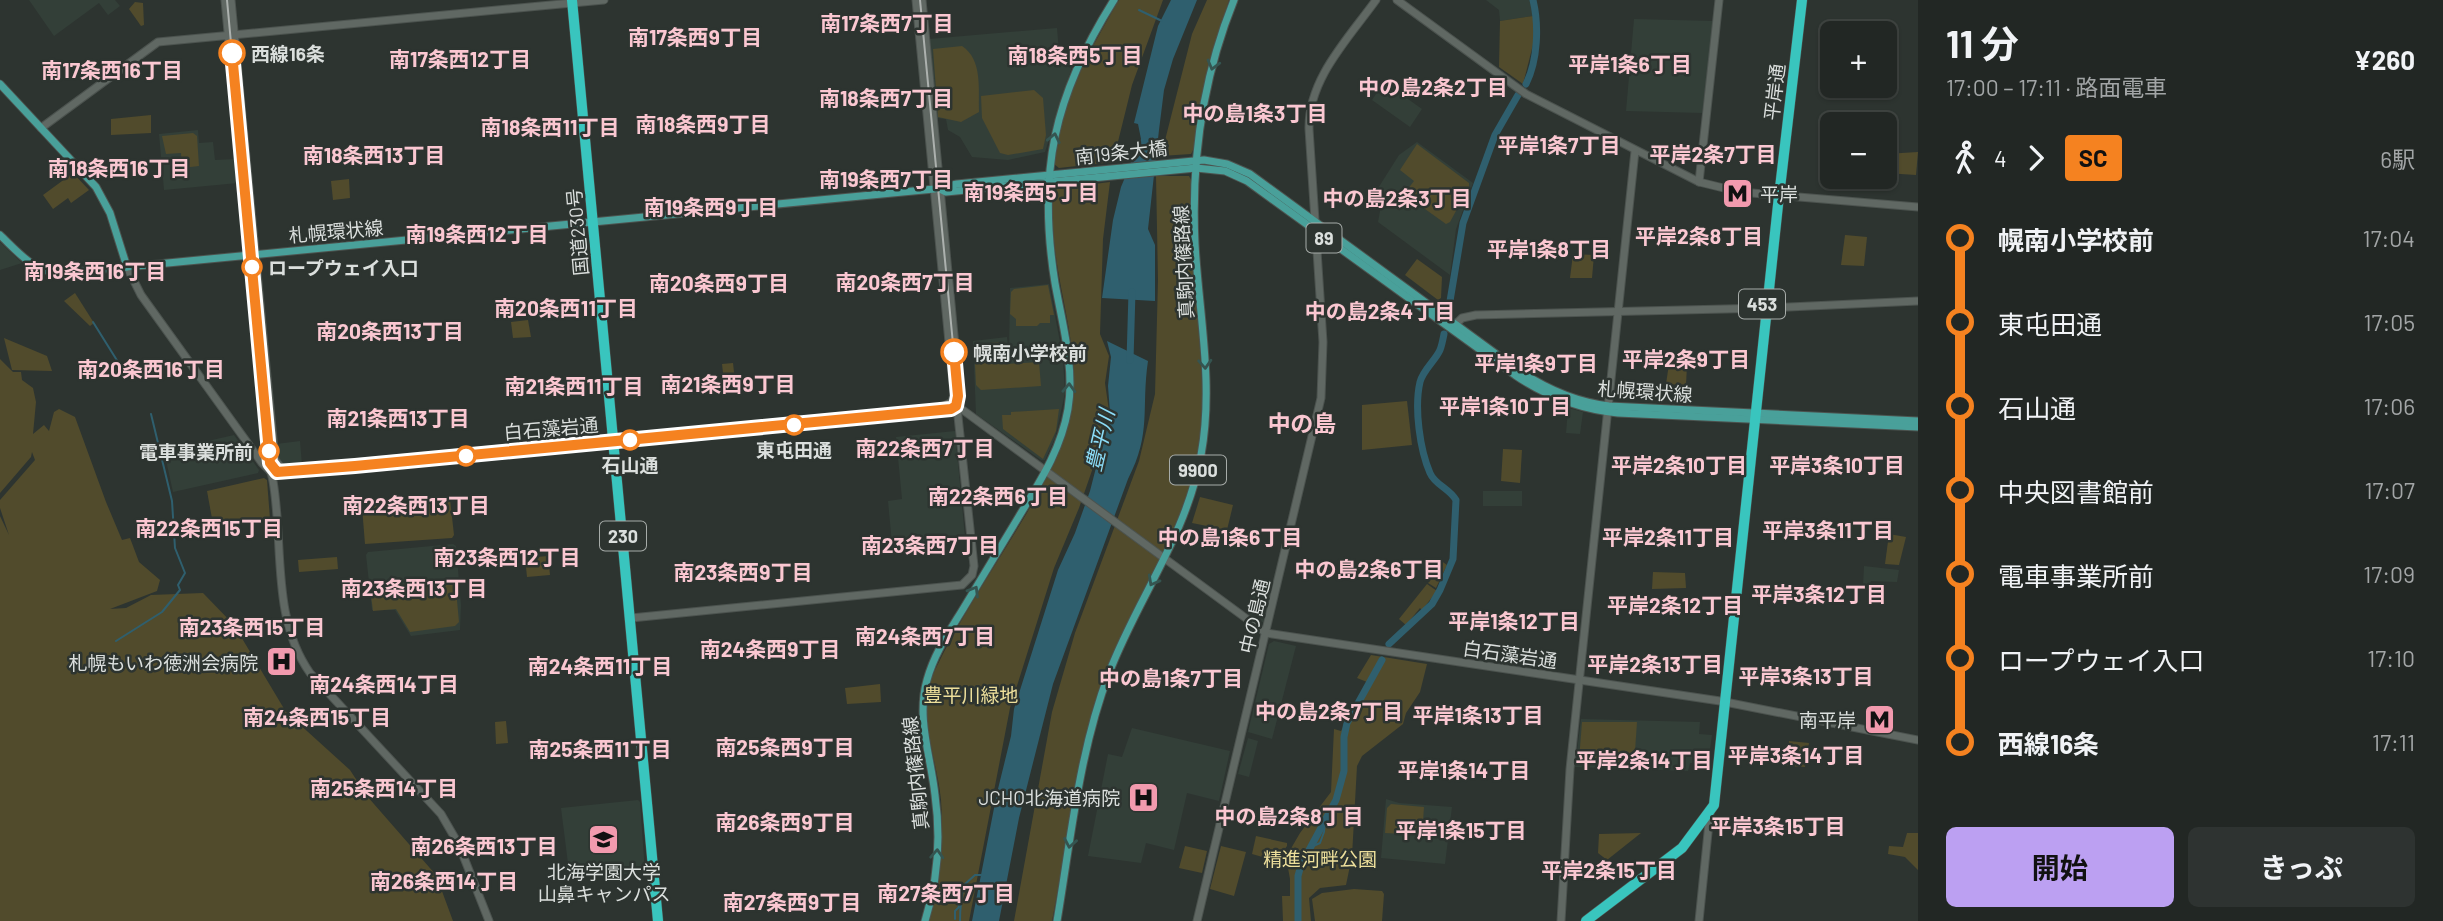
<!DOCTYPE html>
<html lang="ja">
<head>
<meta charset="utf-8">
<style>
  body { margin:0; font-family:Barlow,"Noto Sans JP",sans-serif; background:#2e3331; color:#f1f3f6; height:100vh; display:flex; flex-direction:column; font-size:26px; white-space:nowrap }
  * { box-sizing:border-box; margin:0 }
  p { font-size:23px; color:#a2a5a6 }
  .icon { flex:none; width:38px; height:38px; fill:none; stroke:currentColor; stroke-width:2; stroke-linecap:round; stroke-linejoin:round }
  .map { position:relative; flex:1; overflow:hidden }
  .details { display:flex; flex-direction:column; background:#222724; width:525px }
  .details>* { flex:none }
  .badge { padding:0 14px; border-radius:5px; font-size:24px; line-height:46px }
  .fabs { position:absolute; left:1820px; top:21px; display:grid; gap:14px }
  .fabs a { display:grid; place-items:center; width:77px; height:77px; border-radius:10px; background:#222724; box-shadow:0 2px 5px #0004,0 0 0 2px #3f4441; font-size:35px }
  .map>.badge { position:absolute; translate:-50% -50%; box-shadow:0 0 0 4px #fff }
  .legs { display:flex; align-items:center; gap:10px; height:77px; padding:0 28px; font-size:23px }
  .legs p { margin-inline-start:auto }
  .headline { display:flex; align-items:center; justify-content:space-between; height:119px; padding:0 28px }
  h1 { font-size:38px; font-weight:700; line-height:52px }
  .button { display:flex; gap:14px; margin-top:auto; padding:14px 28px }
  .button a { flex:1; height:80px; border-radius:10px; background:#bca0f2; color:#111; font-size:28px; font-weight:700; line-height:80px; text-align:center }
  .button a+a { background:#2e3331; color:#f1f3f6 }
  ul { padding:0 28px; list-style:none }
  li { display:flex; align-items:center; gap:24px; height:84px; font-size:26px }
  li i { display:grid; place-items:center; width:10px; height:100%; margin:0 9px; background:currentColor }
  li i::after { content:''; width:18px; height:18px; margin:-9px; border:5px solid; border-radius:50%; background:#222724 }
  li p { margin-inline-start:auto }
  li:first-child i { background:linear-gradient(#0000 50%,currentColor 0) }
  li:last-child i { background:linear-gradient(currentColor 50%,#0000 0) }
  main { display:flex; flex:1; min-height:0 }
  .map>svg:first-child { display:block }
</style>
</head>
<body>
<main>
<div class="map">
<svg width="1918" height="921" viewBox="0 0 1918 921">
  <rect width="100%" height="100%" fill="#2d3430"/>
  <g fill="#333f38">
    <path d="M29 0H115L120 6 108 15 99 3 54 36Z"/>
    <path d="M1486 0H1531L1533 16 1500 21 1499 10Z"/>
    <path d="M1634 19 1714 21 1702 113 1626 111Z"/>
    <path d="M1057 28 1060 63 1073 64 1045 152 1008 160 972 157 960 137 948 130 946 119 937 118 929 39Z"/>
    <path d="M1384 82 1422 109 1410 127 1372 100Z"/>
    <path d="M198 130 199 143 213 142 215 160 235 159 238 183 164 190 159 134Z"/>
    <path d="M1417 142 1473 183 1456 229 1450 275 1378 222 1382 200 1375 193 1399 155Z"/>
    <path d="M0 242 22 263 0 270Z"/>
    <path d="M1049 284 1063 358 1065 393 1055 438 1045 460H1041L976 414 973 341 1007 337 1009 356 1010 288Z"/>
    <path d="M1568 408 1583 412 1580 434 1566 433Z"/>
    <path d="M955 431 965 537 892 544 888 501 902 499 896 437Z"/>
    <path d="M234 435 259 470 258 473 173 492 164 451Z"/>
    <path d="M300 441 302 465 285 466 278 461 276 444Z"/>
    <rect x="1483" y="491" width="39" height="15"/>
    <path d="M453 544 456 546 461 605 460 630 411 636 395 610H372L366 555 368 552Z"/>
    <path d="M1864 566 1899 570 1897 582 1871 581 1870 585 1863 587Z"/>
    <path d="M1253 586 1270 591 1263 622 1260 623 1246 612Z"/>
    <path d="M1274 641 1296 646 1272 739 1248 732 1269 644Z"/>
    <path d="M1581 719 1700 722 1699 734 1712 735 1708 764 1690 763 1688 771 1575 767Z"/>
    <path d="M1132 728 1230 751 1219 801 1187 793 1174 850 1146 843 1141 863 1088 856 1108 754 1122 757Z"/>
    <path d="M1248 738 1258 741 1249 777 1238 774Z"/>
    <path d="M1386 799 1399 803 1452 807 1445 864 1381 858Z"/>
    <path d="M638 800 640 802 645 872 570 879 561 808Z"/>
  </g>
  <g fill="#514b2c">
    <path d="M1119 0H1163L1132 85 1113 162 1059 168 1054 164C1060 104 1089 51 1119 0Z"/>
    <path d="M1207 0H1229L1208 66 1194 148 1191 154 1161 156 1192 34Z"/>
    <path d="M135 2 143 3 144 25 141 26 129 9Z"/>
    <path d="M1533 16 1535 37 1523 84 1499 67 1500 21Z"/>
    <path d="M962 46C983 60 978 89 979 112L961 122 938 117 933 49Z"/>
    <path d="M1034 90 1043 98 1046 135 1043 149 1008 155 1000 153 982 118 981 96Z"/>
    <path d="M151 115V133L111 135V119Z"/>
    <path d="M193 133 197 136 199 166 182 168 181 153 166 154 162 136Z"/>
    <path d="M1417 144 1469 183V187L1450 222 1446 224 1404 194 1414 181 1400 170Z"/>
    <path d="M1918 152 1916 175 1885 173V154Z"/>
    <path d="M73 173 89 190 71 203 68 198 53 209 43 195Z"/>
    <path d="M1156 176H1189L1191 180C1190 224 1193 268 1197 312 1201 360 1206 407 1198 454 1182 535 1132 601 1103 678 1076 753 1068 842 1052 921H1014L1052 712 1075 633 1139 461 1155 394 1158 280Z"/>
    <path d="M349 179 350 198 333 200 331 181Z"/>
    <path d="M1110 182 1103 239 1100 334 1109 356 1105 383 1109 411 1096 459 1079 508 1054 568 1010 708 969 921H929C940 882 944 840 941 800 937 758 915 711 935 670 960 617 997 564 1028 511 1048 475 1069 441 1073 399 1079 343 1055 283 1053 226 1052 214 1050 201 1054 189Z"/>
    <path d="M1845 235 1867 237 1864 266 1841 265Z"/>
    <path d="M1573 254 1594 255 1592 278H1570Z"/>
    <path d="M1417 259 1442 277 1441 298 1438 300 1405 275Z"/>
    <path d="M1048 285 1054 315H1050V323H1040L1037 326H1016V319L1010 314 1011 292 1014 289Z"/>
    <path d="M75 293 94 323 90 326 64 301Z"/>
    <path d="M528 320 531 337 513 338 511 322Z"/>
    <path d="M4 338 47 356 52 371 12 370Z"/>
    <path d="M1005 342 1007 364 1039 362 1041 386 981 390 976 385 974 344Z"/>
    <path d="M0 359 13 372H21L22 380 33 388 36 402 33 434 44 425 49 431 54 412 59 409 75 417 106 502 122 540 130 538 139 562 160 580 157 591 110 609 126 608 151 595 203 593 234 625 286 712 350 770 367 796 436 875 453 921H0V516L9 535 0 508V500L35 460 32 452 31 457 0 493Z"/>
    <path d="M733 363 735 381 724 382 722 364Z"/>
    <path d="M1669 364 1687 365 1686 385 1666 384Z"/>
    <path d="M1407 401 1412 445 1362 450V405Z"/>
    <path d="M1059 409 1056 431 1043 459 1003 429 1002 415H1011V412Z"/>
    <path d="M1503 449 1522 450 1520 483 1501 481Z"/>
    <path d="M264 478 267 480 270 519 213 524 207 491Z"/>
    <path d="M1200 497 1233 505 1227 530 1192 523Z"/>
    <path d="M450 499 454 535 452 538 365 544 362 507Z"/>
    <path d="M1889 534 1906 537 1899 565 1885 564Z"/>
    <path d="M548 556 550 575 527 577 525 558Z"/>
    <path d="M337 557 338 569 299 572 298 560Z"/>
    <path d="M1440 560 1447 565 1436 588 1428 583 1430 581 1427 579Z"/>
    <path d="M1653 572 1685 573 1686 588 1652 589Z"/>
    <path d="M455 579 459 622 455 626 410 632 396 609 373 611 370 588Z"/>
    <path d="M1427 584 1437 591 1422 610 1420 608 1406 625 1399 619Z"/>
    <path d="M1371 655 1427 664 1420 692 1406 713 1403 724 1362 756 1357 766 1352 856 1346 885 1320 888 1309 898 1311 921H1283L1282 896H1290V879L1286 857 1300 833 1331 792 1334 729 1341 731 1367 682 1357 678Z"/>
    <path d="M880 684 881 702 847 704 845 688Z"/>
    <path d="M506 721 508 743 496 744 495 722Z"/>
    <path d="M1582 722H1637L1634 766 1582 764 1579 760Z"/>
    <path d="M1789 741 1809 743 1805 767 1786 766Z"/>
    <path d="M1391 804 1424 807 1422 835 1385 833 1387 808Z"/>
    <path d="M1641 833 1607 860 1598 853 1599 834Z"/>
    <path d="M1907 833H1918V870L1905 857 1888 854 1889 846 1903 847Z"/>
    <path d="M1256 836 1287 843V846L1276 861 1252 854Z"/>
    <path d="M1185 846 1207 851 1202 873 1179 868Z"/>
    <path d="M1221 846 1246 852 1234 896 1210 889Z"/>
    <path d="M1354 889 1382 891 1384 894 1382 921H1315L1312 899 1322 893Z"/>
  </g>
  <g fill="#2f5f6e">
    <path d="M1171 0H1197L1173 59 1164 90 1159 130 1148 229 1155 245V301L1102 298 1113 220 1121 187 1141 139 1138 124 1134 123 1158 26Z"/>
    <path d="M1107 341 1148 361C1141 408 1152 433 1128 479L1053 684 1019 818 999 921H972L997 793 1011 736 1014 709 1058 570 1075 533 1090 491 1110 413 1108 386 1111 357Z"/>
  </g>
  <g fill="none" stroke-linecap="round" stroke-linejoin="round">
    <g stroke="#2f5f6e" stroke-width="2">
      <path d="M1139 10 1162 21"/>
      <path d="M93 322 123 370"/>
      <path d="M116 641 162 612 180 590 178 585 185 573 175 548 172 501 151 414"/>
      <path d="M1309 848 1320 843 1324 832 1325 822"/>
      <path d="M955 919V911L959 907 957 899 961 896"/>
      <path d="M960 921C960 908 961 898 964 885L975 875H981"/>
    </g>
    <g stroke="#2f5f6e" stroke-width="7">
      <path d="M1526 84C1538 60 1539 25 1533 0"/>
      <path d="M1448 313 1463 223 1495 135 1518 95"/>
      <path d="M1130 360 1132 292"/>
      <path d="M1389 644 1432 604 1440 590 1453 559 1456 500C1449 488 1435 485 1430 473 1420 450 1414 408 1420 382 1423 370 1435 361 1440 350 1442 345 1443 339 1444 334"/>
      <path d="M1298 921V876L1301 865 1336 800 1344 771V737L1347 723 1382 660"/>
    </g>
    <defs>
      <g id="secondary">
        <path d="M225 0 268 460C269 468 272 474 273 481 284 544 271 618 310 673L441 814 459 845 489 921"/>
        <path d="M231 0 275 460 282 469"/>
        <path d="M916 0 954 394 952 402"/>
        <path d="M1397 0 1526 94 1699 182 1740 192 1918 207"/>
        <path d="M41 128 158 42 604 0"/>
        <path d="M1699 182 1719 0"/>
        <path d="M127 267 141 295 262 463 272 473 279 475 949 412 957 407"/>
        <path d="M1456 324 1462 318 1476 315 1767 308 1918 301"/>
        <path d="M952 402 1266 633 1720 701 1918 740"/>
        <path d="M270 471 942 407 952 402"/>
        <path d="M631 618 962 585 972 575 974 566 957 407 960 398 922 0"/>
        <path d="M1197 921 1321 398 1323 342 1309 129C1308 79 1348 39 1376 0"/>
        <path d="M1561 921 1570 769 1635 151"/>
        <path d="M1699 921 1710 813"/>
      </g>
      <g id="primary">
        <path d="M0 84 96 187 110 213 127 267"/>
        <path d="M940 189 946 192 1196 168 1225 171 1247 181 1515 375C1547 397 1579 409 1618 413L1918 427"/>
        <path d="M0 235C19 253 35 274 64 273L934 189 957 184 1204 160 1227 164 1250 174 1518 370C1546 389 1575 402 1609 406L1918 421"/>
        <path d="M925 921C938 880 941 838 935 795 931 757 916 718 927 680 934 654 949 632 963 609 981 579 999 549 1018 518 1039 483 1061 450 1068 409 1075 367 1062 323 1055 283 1037 172 1054 95 1114 0"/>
        <path d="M1057 921C1071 838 1079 752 1109 673 1138 597 1186 537 1201 455 1214 385 1199 314 1195 244 1191 161 1203 77 1234 0"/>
      </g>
      <g id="highway">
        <path d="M572 0 658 921"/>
        <path d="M1586 921 1682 848 1714 805 1778 205 1802 0"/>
      </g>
    </defs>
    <use href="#secondary" stroke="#4c534f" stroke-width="9"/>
    <use href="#primary" stroke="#4c534f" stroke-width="9"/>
    <use href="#highway" stroke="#4c534f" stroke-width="11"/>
    <use href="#secondary" stroke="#606863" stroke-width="7"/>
    <use href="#primary" stroke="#49a09a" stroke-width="7"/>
    <use href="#highway" stroke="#39c5be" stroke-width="10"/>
    <path stroke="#acb1ae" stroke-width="2" d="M227 0 270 463 274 470 282 473 954 408 958 396 920 0"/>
  </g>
  <defs><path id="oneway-chevron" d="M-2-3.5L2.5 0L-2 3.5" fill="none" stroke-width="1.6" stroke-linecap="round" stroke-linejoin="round" transform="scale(1.75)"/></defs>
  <g stroke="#355450">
    <use href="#oneway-chevron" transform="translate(1213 65) rotate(105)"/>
    <use href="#oneway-chevron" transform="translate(1054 138) rotate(-78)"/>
    <use href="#oneway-chevron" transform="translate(1205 364) rotate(87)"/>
    <use href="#oneway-chevron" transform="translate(1069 388) rotate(-88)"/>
    <use href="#oneway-chevron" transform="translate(1153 581) rotate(119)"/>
    <use href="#oneway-chevron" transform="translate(974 591) rotate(-59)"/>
    <use href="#oneway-chevron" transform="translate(1070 843) rotate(100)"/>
    <use href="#oneway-chevron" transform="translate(937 854) rotate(-87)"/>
  </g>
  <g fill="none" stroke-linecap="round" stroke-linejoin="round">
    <defs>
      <path id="line-1" d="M232 53 270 463 277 472 355 466 951 409 956 406 958 396 954 352"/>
    </defs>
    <use href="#line-1" stroke="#fff" stroke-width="16"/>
    <use href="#line-1" stroke="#f58220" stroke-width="10"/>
  </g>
  <defs>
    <symbol id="metro-square" viewBox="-11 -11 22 22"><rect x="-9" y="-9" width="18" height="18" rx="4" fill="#f29aae" stroke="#2d3430"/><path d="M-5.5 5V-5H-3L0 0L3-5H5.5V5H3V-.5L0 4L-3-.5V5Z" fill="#111"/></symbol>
    <symbol id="hospital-square" viewBox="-11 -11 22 22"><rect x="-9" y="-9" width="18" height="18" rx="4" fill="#f29aae" stroke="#2d3430"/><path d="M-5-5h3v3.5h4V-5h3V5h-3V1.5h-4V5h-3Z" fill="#111"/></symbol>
    <symbol id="university-square" viewBox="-11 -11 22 22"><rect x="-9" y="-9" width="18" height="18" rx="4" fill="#f29aae" stroke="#2d3430"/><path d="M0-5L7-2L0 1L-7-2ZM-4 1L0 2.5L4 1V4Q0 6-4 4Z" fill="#111"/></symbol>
  </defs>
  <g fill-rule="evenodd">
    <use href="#metro-square" x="1720" y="176" width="35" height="35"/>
    <use href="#hospital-square" x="264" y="644" width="35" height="35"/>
    <use href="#metro-square" x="1862" y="702" width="35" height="35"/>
    <use href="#hospital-square" x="1126" y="780" width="35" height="35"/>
    <use href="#university-square" x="586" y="822" width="35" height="35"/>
  </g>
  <g fill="#fff" stroke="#f58220" stroke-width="3.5">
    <circle cx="232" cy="53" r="12"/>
    <circle cx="252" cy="267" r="9"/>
    <circle cx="954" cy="352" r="12"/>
    <circle cx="794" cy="425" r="9"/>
    <circle cx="630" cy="440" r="9"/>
    <circle cx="269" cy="451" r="9"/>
    <circle cx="466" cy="456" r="9"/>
  </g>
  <g text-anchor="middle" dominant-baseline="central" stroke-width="5" stroke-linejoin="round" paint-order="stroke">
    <g fill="#2d3430" stroke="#a7aca9" stroke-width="2">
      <rect x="1306.5" y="223.5" width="35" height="29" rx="5"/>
      <rect x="1739" y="289.5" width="46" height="29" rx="5"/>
      <rect x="1170" y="455.5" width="56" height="29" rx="5"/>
      <rect x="600" y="521.5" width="46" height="29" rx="5"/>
    </g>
    <g font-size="18" font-weight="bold" fill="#dbdfdd">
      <text x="1324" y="238">89</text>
      <text x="1762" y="304">453</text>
      <text x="1198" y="470">9900</text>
      <text x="623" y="536">230</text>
    </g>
    <g font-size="19" font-weight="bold" fill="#dbdfdd" stroke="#2d3430" text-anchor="start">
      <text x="251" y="53">西線16条</text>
      <text x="268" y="267">ロープウェイ入口</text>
      <text x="973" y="352">幌南小学校前</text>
      <text x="794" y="449" text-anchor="middle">東屯田通</text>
      <text x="253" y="451" text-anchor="end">電車事業所前</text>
      <text x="630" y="464" text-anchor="middle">石山通</text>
    </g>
    <g font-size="19" fill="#dbdfdd" stroke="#2d3430">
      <text transform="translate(1774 92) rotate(-83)">平岸通</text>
      <text transform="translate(1121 152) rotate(-6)">南19条大橋</text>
      <text transform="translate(336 231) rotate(-5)">札幌環状線</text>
      <text transform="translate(577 232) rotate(-95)">国道230号</text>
      <text transform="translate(1183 262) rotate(-93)">真駒内篠路線</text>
      <text transform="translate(1645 391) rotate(4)">札幌環状線</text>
      <text transform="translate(551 428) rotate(-5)">白石藻岩通</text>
      <text transform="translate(1254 616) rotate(-77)">中の島通</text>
      <text transform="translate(1510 654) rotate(8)">白石藻岩通</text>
      <text transform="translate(915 773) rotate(-96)">真駒内篠路線</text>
    </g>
    <g font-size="19" fill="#dbdfdd" stroke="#2d3430" text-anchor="end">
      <text x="1760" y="193" text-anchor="start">平岸</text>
      <text x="258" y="662">札幌もいわ徳洲会病院</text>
      <text x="1856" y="719">南平岸</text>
      <text x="1120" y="797">JCHO北海道病院</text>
      <text x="604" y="871" text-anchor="middle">北海学園大学<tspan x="604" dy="22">山鼻キャンパス</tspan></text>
    </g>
    <g font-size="19" fill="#eddf9b" stroke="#2d3430">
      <text x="971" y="694">豊平川緑地</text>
      <text x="1320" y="858">精進河畔公園</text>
    </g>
    <g font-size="21" font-weight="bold" fill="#fac7d1" stroke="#2d3430">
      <text x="887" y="22">南17条西7丁目</text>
      <text x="695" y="36">南17条西9丁目</text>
      <text x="1075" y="54">南18条西5丁目</text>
      <text x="460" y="58">南17条西12丁目</text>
      <text x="1630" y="63">平岸1条6丁目</text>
      <text x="112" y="69">南17条西16丁目</text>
      <text x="1433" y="86">中の島2条2丁目</text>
      <text x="886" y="97">南18条西7丁目</text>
      <text x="1255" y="112">中の島1条3丁目</text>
      <text x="703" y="123">南18条西9丁目</text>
      <text x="550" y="126">南18条西11丁目</text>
      <text x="1559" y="144">平岸1条7丁目</text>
      <text x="1713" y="153">平岸2条7丁目</text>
      <text x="374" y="154">南18条西13丁目</text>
      <text x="119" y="167">南18条西16丁目</text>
      <text x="886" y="178">南19条西7丁目</text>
      <text x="1031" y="191">南19条西5丁目</text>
      <text x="1397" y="197">中の島2条3丁目</text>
      <text x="711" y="206">南19条西9丁目</text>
      <text x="477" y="233">南19条西12丁目</text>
      <text x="1699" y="235">平岸2条8丁目</text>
      <text x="1549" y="248">平岸1条8丁目</text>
      <text x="95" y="270">南19条西16丁目</text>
      <text x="905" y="281">南20条西7丁目</text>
      <text x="719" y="282">南20条西9丁目</text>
      <text x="566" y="307">南20条西11丁目</text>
      <text x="1380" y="310">中の島2条4丁目</text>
      <text x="390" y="330">南20条西13丁目</text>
      <text x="1686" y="358">平岸2条9丁目</text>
      <text x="1536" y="362">平岸1条9丁目</text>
      <text x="151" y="368">南20条西16丁目</text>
      <text x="728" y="383">南21条西9丁目</text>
      <text x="574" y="385">南21条西11丁目</text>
      <text x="1505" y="405">平岸1条10丁目</text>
      <text x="398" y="417">南21条西13丁目</text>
      <text x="925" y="447">南22条西7丁目</text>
      <text x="1679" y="464">平岸2条10丁目</text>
      <text x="1837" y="464">平岸3条10丁目</text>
      <text x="998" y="495">南22条西6丁目</text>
      <text x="416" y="504">南22条西13丁目</text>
      <text x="209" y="527">南22条西15丁目</text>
      <text x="1828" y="529">平岸3条11丁目</text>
      <text x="1230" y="536">中の島1条6丁目</text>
      <text x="1668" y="536">平岸2条11丁目</text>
      <text x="930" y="544">南23条西7丁目</text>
      <text x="507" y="556">南23条西12丁目</text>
      <text x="1369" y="568">中の島2条6丁目</text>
      <text x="743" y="571">南23条西9丁目</text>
      <text x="414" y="587">南23条西13丁目</text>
      <text x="1819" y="593">平岸3条12丁目</text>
      <text x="1675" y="604">平岸2条12丁目</text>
      <text x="1514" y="620">平岸1条12丁目</text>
      <text x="252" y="626">南23条西15丁目</text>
      <text x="925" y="635">南24条西7丁目</text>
      <text x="770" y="648">南24条西9丁目</text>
      <text x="1655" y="663">平岸2条13丁目</text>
      <text x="600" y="665">南24条西11丁目</text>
      <text x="1806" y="675">平岸3条13丁目</text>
      <text x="1171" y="677">中の島1条7丁目</text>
      <text x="384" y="683">南24条西14丁目</text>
      <text x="1329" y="710">中の島2条7丁目</text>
      <text x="1478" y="714">平岸1条13丁目</text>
      <text x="317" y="716">南24条西15丁目</text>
      <text x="785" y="746">南25条西9丁目</text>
      <text x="600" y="748">南25条西11丁目</text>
      <text x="1796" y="754">平岸3条14丁目</text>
      <text x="1644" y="759">平岸2条14丁目</text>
      <text x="1464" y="769">平岸1条14丁目</text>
      <text x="384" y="787">南25条西14丁目</text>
      <text x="1289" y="815">中の島2条8丁目</text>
      <text x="785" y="821">南26条西9丁目</text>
      <text x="1778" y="825">平岸3条15丁目</text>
      <text x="1461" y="829">平岸1条15丁目</text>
      <text x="484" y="845">南26条西13丁目</text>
      <text x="1609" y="869">平岸2条15丁目</text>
      <text x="444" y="880">南26条西14丁目</text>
      <text x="946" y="892">南27条西7丁目</text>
      <text x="792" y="901">南27条西9丁目</text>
    </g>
    <g font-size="21" font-style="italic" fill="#8bdcf7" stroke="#2d3430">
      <text transform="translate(1099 440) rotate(-77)">豊平川</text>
    </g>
    <g font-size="23" font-weight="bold" fill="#fac7d1" stroke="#2d3430">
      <text x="1302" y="423">中の島</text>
    </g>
  </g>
</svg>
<div class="fabs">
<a>+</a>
<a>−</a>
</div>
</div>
<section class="details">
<div class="headline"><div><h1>11 分</h1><p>17:00 – 17:11 · 路面電車</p></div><b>¥260</b></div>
<div class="legs"><svg class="icon" aria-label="walk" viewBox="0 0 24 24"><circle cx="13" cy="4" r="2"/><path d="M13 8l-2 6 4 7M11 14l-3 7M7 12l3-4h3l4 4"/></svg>4<svg class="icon" aria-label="forward" viewBox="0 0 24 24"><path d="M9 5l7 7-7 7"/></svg><b class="badge" style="background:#f58220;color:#111">SC</b><p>6駅</p></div>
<ul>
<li><i style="color:#f58220"></i><b>幌南小学校前</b><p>17:04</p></li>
<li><i style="color:#f58220"></i><span>東屯田通</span><p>17:05</p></li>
<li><i style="color:#f58220"></i><span>石山通</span><p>17:06</p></li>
<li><i style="color:#f58220"></i><span>中央図書館前</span><p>17:07</p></li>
<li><i style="color:#f58220"></i><span>電車事業所前</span><p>17:09</p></li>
<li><i style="color:#f58220"></i><span>ロープウェイ入口</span><p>17:10</p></li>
<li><i style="color:#f58220"></i><b>西線16条</b><p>17:11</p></li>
</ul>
<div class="button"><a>開始</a><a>きっぷ</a></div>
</section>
</main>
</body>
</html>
